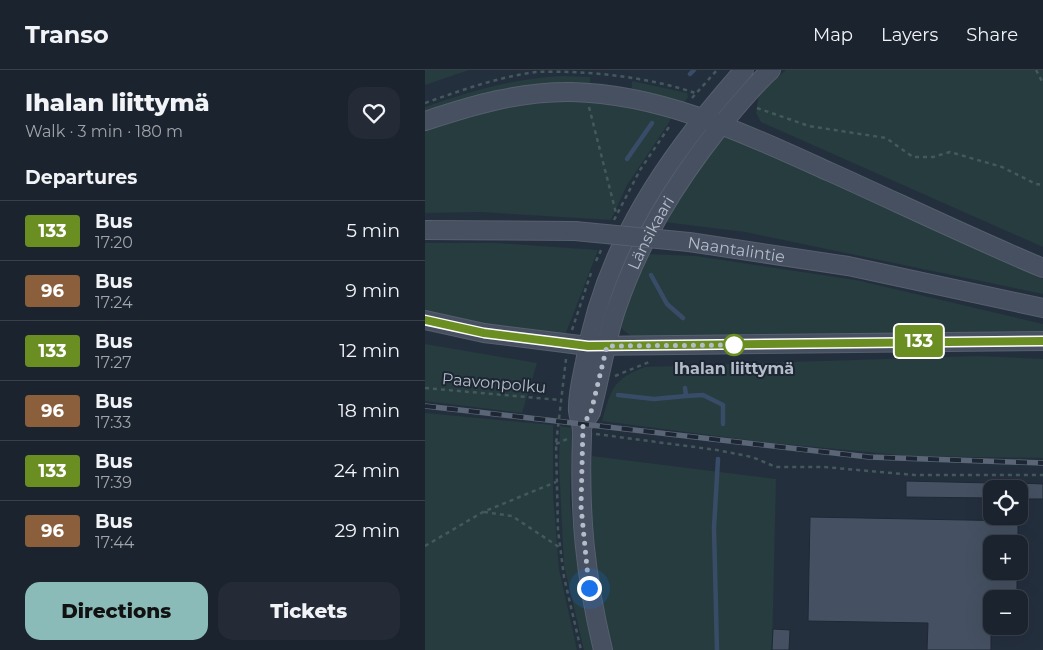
<!DOCTYPE html>
<html lang="en">
<head>
<meta charset="utf-8">
<style>
  body { margin:0; font-family:Montserrat,sans-serif; background:#242b36; color:#f1f3f6; height:100vh; display:flex; flex-direction:column; font-size:19px; white-space:nowrap }
  * { box-sizing:border-box; margin:0 }
  p { font-size:16px; color:#a0a4aa }
  .icon { flex:none; width:28px; height:28px; fill:none; stroke:currentColor; stroke-width:2; stroke-linecap:round; stroke-linejoin:round }
  .map { position:relative; flex:1; overflow:hidden }
  .side { display:flex; flex-direction:column; background:#1b232e; width:425px }
  .side>* { flex:none }
  .badge { padding:0 10px; border-radius:4px; font-size:18px; line-height:32px }
  .buttons { position:absolute; left:558px; top:410px; display:grid; gap:10px }
  .buttons a { display:grid; place-items:center; width:45px; height:45px; border-radius:10px; background:#1b232e; box-shadow:0 5px 20px #0002,0 0 0 1px #39404a; font-size:25px }
  .you { position:absolute; width:25px; height:25px; margin:-12px; border:4px solid #fff; border-radius:50%; background:#1a73e8; box-shadow:0 0 0 8px #1a73e833 }
  .map>.badge { position:absolute; translate:-50% -50%; box-shadow:0 0 0 2px #fff }
  h2 { padding:0 25px; font-size:19px; line-height:45px }
  .round { display:grid; place-items:center; flex:none; width:52px; height:52px; border-radius:15px; background:#242b36 }
  .overview { display:flex; align-items:center; justify-content:space-between; height:85px; padding:0 25px }
  h1 { font-size:24px; font-weight:800; line-height:38px }
  .action { display:flex; gap:10px; margin-top:auto; padding:10px 25px }
  .action a { flex:1; height:58px; border-radius:15px; background:#8bbbb9; color:#111; font-size:20px; font-weight:800; line-height:58px; text-align:center }
  .action a+a { background:#242b36; color:#f1f3f6 }
  ul { padding:0; list-style:none }
  li { display:flex; align-items:center; gap:15px; height:60px; padding:0 25px; border-top:1px solid #39404a }
  li div { flex:1 }
  li b { display:block; font-size:19px }
  li em { font-style:normal }
  li .badge { min-width:55px; font-weight:700; text-align:center }
  header { display:flex; align-items:center; gap:30px; box-sizing:border-box; height:70px; padding:0 25px; background:#1b232e; border-bottom:1px solid #39404a }
  header strong { font-size:24px }
  nav { display:flex; gap:28px; margin-inline-start:auto; font-size:18px }
  main { display:flex; flex:1; min-height:0 }
  .map>svg:first-child { display:block }
</style>
</head>
<body>
<header>
<strong>Transo</strong>
<nav><a>Map</a><a>Layers</a><a>Share</a></nav>
</header>
<main>
<section class="side">
<div class="overview"><div><h1>Ihalan liittymä</h1><p>Walk · 3 min · 180 m</p></div><a class="round"><svg class="icon" aria-label="heart" viewBox="0 0 24 24"><path d="M12 20l-8-8c-3-5 5-10 8-4 3-6 11-1 8 4z"/></svg></a></div>
<h2>Departures</h2>
<ul>
<li><span class="badge" style="background:#6b8e23;color:#fff">133</span><div><b>Bus</b><p>17:20</p></div><em>5 min</em></li>
<li><span class="badge" style="background:#8b5e3c;color:#fff">96</span><div><b>Bus</b><p>17:24</p></div><em>9 min</em></li>
<li><span class="badge" style="background:#6b8e23;color:#fff">133</span><div><b>Bus</b><p>17:27</p></div><em>12 min</em></li>
<li><span class="badge" style="background:#8b5e3c;color:#fff">96</span><div><b>Bus</b><p>17:33</p></div><em>18 min</em></li>
<li><span class="badge" style="background:#6b8e23;color:#fff">133</span><div><b>Bus</b><p>17:39</p></div><em>24 min</em></li>
<li><span class="badge" style="background:#8b5e3c;color:#fff">96</span><div><b>Bus</b><p>17:44</p></div><em>29 min</em></li>
</ul>
<div class="action"><a>Directions</a><a>Tickets</a></div>
</section>
<div class="map">
<svg width="618" height="580" viewBox="0 0 618 580">
  <rect width="100%" height="100%" fill="#242f3e"/>
  <g fill="#263c3f">
    <path d="M0 0H44L0 15Z"/>
    <path d="M361 0H618V177L336 52 331 43 334 24Z"/>
    <path d="M136 6 165 7V13C104 13 58 25 0 43V37C47 21 86 9 136 6Z"/>
    <path d="M207 11 262 23 263 27 258 34H252L207 18Z"/>
    <path d="M140 30C176 31 210 37 245 46V51L202 115 186 150 55 142 0 143V59C45 43 92 33 140 30Z"/>
    <path d="M299 67H306L618 209V224L320 162 239 152 294 68Z"/>
    <path d="M0 173H71L173 180 139 268 107 264 0 243Z"/>
    <path d="M221 184 271 186 431 210 618 254V263L207 267 197 259 195 248Z"/>
    <path d="M0 274 112 293 97 343 0 331Z"/>
    <path d="M552 286 618 289V388L484 386 338 372 177 351C186 319 188 309 220 297Z"/>
    <path d="M0 343 128 355V425L134 499 152 580H0Z"/>
    <path d="M135 356 147 358 145 431 152 493 168 580H159L139 495 134 394Z"/>
    <path d="M167 386 351 409 347 580H187C168 517 163 452 167 386Z"/>
  </g>
  <g fill="none" stroke-linecap="round" stroke-linejoin="round">
    <g stroke="#394c67" stroke-width="4.5">
      <path d="M265 4 269 0"/>
      <path d="M202 89 227 53"/>
      <path d="M226 205 242 234 258 248"/>
      <path d="M260 318 261 326 278 325 298 335V354"/>
      <path d="M193 325 229 329 261 326"/>
      <path d="M292 580 289 458 293 389"/>
    </g>
  </g>
  <g fill="#455162" stroke="#1f2835">
    <path d="M481 411 566 413V428L481 427Z"/>
    <path d="M594 413 618 414V429H594Z"/>
    <path d="M385 447 593 451V474H566V501H592V529H566V580H502L503 553 383 551Z"/>
    <path d="M348 559 365 560 364 580H347Z"/>
  </g>
  <g fill="none" stroke-linecap="round" stroke-linejoin="round">
    <defs>
      <g id="secondary">
        <path d="M0 51C48 35 96 21 147 22 238 24 323 65 405 102 476 134 546 168 618 198"/>
        <path d="M0 160 150 161"/>
        <path id="s1" d="M264 172 423 196 618 238"/>
        <path d="M0 250 59 263 163 276 618 271"/>
        <path id="s2" d="M158 355 166 342C175 309 180 273 191 240 214 172 249 115 293 59 310 39 326 18 346 0"/>
        <path d="M178 580C160 505 154 444 157 366 158 355 154 350 153 341 152 326 157 307 160 292 179 177 243 85 319 0"/>
      </g>
    </defs>
    <use href="#secondary" stroke="#565f6c" stroke-width="20"/>
    <g stroke="#44595c" stroke-width="2.5" stroke-dasharray="4 4" stroke-linecap="butt">
      <path d="M611 0 618 13"/>
      <path d="M267 28 292 0"/>
      <path d="M0 33C37 20 73 7 111 2 160 0 224 7 270 23"/>
      <path d="M164 37 191 143"/>
      <path d="M332 38 384 56 461 68 488 87H508L525 82 577 97 611 114 618 115"/>
      <path d="M189 150 215 100 246 54"/>
      <path d="M171 191 177 178"/>
      <path d="M147 260 166 203"/>
      <path d="M141 289 131 374 133 460 139 507 156 580"/>
      <path d="M190 306 224 292"/>
      <path d="M0 318 135 330"/>
      <path d="M171 364 292 380 327 387 351 397H399L489 405H618"/>
      <path d="M131 374 142 369"/>
      <path d="M59 442 87 446 134 477"/>
      <path d="M0 476 58 442 131 412"/>
    </g>
    <use href="#secondary" stroke="#465061" stroke-width="18"/>
    <defs>
      <path id="rail" d="M0 336 444 387 618 393"/>
    </defs>
    <use href="#rail" stroke="#5a6575" stroke-width="5.5"/>
    <use href="#rail" stroke="#1d2633" stroke-width="4" stroke-dasharray="11" stroke-linecap="butt"/>
    <defs>
      <path id="secondary-bridge" d="M150 161 264 172"/>
    </defs>
    <use href="#secondary-bridge" stroke="#565f6c" stroke-width="20" stroke-linecap="butt"/>
    <use href="#secondary-bridge" stroke="#465061" stroke-width="18"/>
  </g>
  <g fill="none" stroke-linecap="round" stroke-linejoin="round">
    <defs>
      <path id="line" d="M0 250 59 263 163 276 618 271"/>
    </defs>
    <use href="#line" stroke="#fff" stroke-width="11"/>
    <use href="#line" stroke="#6b8e23" stroke-width="8"/>
    <path stroke="#b4bcc9" stroke-width="5" stroke-dasharray="0 9" d="M164 518 156 436 158 355 166 342 182 276 309 275"/>
  </g>
  <circle fill="#fff" stroke="#6b8e23" stroke-width="2.5" cx="309" cy="275" r="10"/>
  <g text-anchor="middle" dominant-baseline="central" stroke-width="4" stroke-linejoin="round" paint-order="stroke">
    <g font-size="16" fill="#b4bcc9" stroke="#1d2633">
      <text stroke="none"><textPath href="#s2" startOffset="205">Länsikaari</textPath></text>
      <text stroke="none"><textPath href="#s1" startOffset="48">Naantalintie</textPath></text>
      <text transform="translate(69 313) rotate(5)">Paavonpolku</text>
    </g>
    <g font-size="16" font-weight="bold" fill="#b4bcc9" stroke="#1d2633">
      <text x="309" y="298">Ihalan liittymä</text>
    </g>
  </g>
</svg>
<div class="buttons">
<a><svg class="icon" aria-label="locate" viewBox="0 0 24 24"><circle cx="12" cy="12" r="6"/><path d="M12 2v4M12 18v4M2 12h4M18 12h4"/></svg></a>
<a>+</a>
<a>−</a>
</div>
<div class="you" style="left:164px;top:518px"></div>
<b class="badge" style="left:494px;top:271px;background:#6b8e23;color:#fff">133</b>
</div>
</main>
</body>
</html>
